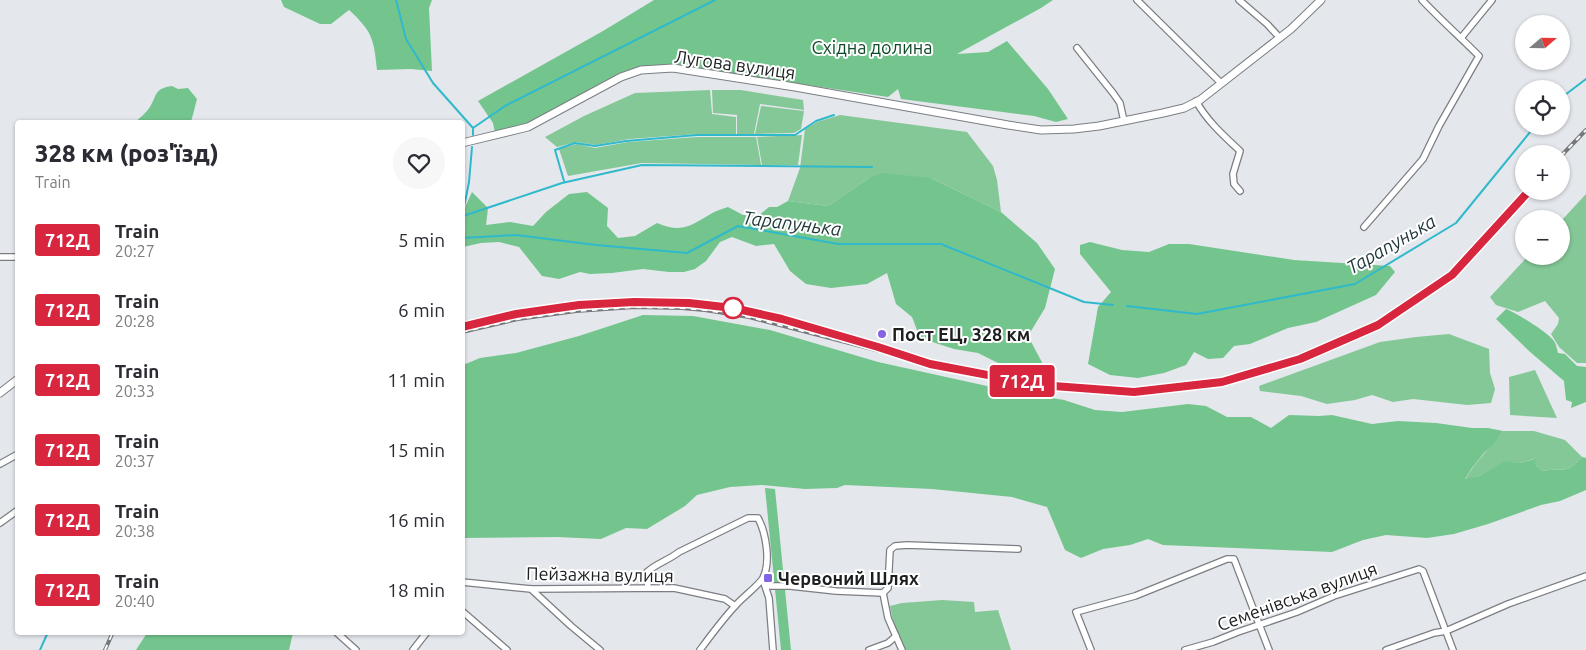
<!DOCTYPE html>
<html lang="en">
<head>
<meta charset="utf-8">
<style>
  body { margin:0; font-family:Ubuntu,sans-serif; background:#f7f7f7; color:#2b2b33; height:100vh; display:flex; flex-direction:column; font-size:19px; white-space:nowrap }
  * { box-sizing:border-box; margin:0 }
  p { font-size:16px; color:#7c7c81 }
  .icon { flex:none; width:28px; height:28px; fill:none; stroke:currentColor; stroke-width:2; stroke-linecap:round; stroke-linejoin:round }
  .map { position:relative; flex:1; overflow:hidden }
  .panel { position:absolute; left:15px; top:120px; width:450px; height:515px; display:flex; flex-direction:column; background:#fff; border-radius:5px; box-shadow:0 1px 4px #0004 }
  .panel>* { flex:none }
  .badge { padding:0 10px; border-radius:4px; font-size:18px; line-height:32px }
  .needle { width:32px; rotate:70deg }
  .fabs { position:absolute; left:1515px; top:15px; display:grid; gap:10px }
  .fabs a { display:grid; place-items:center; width:55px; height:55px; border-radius:50%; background:#fff; box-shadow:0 1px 4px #0004; font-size:25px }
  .map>.badge { position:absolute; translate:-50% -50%; box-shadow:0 0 0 2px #fff }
  .round { display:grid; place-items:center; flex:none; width:52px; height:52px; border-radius:26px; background:#f7f7f7 }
  .summary { display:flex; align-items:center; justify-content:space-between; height:85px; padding:0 20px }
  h1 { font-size:24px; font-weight:800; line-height:38px }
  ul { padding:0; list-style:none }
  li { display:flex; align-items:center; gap:15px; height:70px; padding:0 20px }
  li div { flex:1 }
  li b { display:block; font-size:19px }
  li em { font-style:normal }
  li .badge { min-width:55px; font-weight:700; text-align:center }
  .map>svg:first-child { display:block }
</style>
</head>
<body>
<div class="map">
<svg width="1586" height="650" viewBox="0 0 1586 650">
  <rect width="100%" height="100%" fill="#e4e7ec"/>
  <g fill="#84c897">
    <path d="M710 90 712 114 736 117V134H698L629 139 596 145 576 142 557 147 545 137 584 116 635 93Z"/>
    <path d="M712 90H741L803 100 804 110 760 104 754 134H737V115L713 113Z"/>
    <path d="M761 106 804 111 801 129 794 133 755 134Z"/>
    <path d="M840 115 967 132 993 166 997 180 1001 212 931 178H869L828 206 788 201 800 168 805 129 817 122Z"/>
    <path d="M802 135 798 165H762L757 137Z"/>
    <path d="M697 137H756L761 165 642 163 568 176 559 149 577 144 595 148 628 142Z"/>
    <path d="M1586 194V363H1577L1559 347 1551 334 1558 324 1559 318 1545 301 1518 312 1496 305 1490 297 1528 256H1561V221Z"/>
    <path d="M1449 334 1489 349 1490 373 1495 389 1491 403 1467 405 1413 399 1393 402 1372 395 1355 400 1327 404 1301 396 1260 391 1259 386 1380 342 1416 337Z"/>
    <path d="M1535 370 1557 418 1510 415 1509 377Z"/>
    <path d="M1503 431H1534L1565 440 1582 457C1566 476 1562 467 1543 471L1536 465 1534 459 1519 463 1505 462 1479 476 1465 480C1475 461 1491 448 1503 431Z"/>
    <path d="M942 600 974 602 975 612 998 610 1011 650H904L894 626 890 606 902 603Z"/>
  </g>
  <g fill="#74c58d">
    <path d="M281 0H432L429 8 432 71 411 69 377 70C374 39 372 31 349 10L331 24H320L284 7Z"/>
    <path d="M654 0H1053L1041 8 957 54 988 52 1007 41 1048 89 1068 119 1056 122 1034 116 901 99 898 89 888 97 673 65 641 67 526 125 495 133 493 123 478 101 603 31Z"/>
    <path d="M172 86 178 89 188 88 197 99 191 122H135C140 118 146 113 150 107 157 95 155 88 172 86Z"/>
    <path d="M882 173 931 178 1001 212 1037 243 1055 269 1045 308 1028 336 1045 368 1014 371 978 353 954 349 920 338 912 317 896 304 887 273 867 284 831 288 806 284 790 271 774 244 756 246 732 237 720 242 706 261 695 269 684 272H669L643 269 612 273 590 274 580 272 559 279 542 276 519 247 499 242 481 243 463 247V212L472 192 488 208 486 225 510 222 533 226 546 212 569 194 587 192 608 208 607 226 618 238 635 236 657 223C680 233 689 227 709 215 715 211 722 209 728 207L743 215 758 216 769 207H777L788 201 828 206 869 178Z"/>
    <path d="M1090 242 1122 250 1149 252 1169 244H1189L1294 260 1390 266 1395 272 1376 295 1316 322 1288 328 1250 344 1234 346 1223 358 1208 359 1194 352 1186 365 1164 373 1138 378 1110 375 1088 364 1098 307 1111 292 1080 254V245Z"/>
    <path d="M1506 309C1518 314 1546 331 1554 341 1556 344 1557 349 1558 353L1565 354 1577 366 1586 367V402L1571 408 1572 402 1566 400 1564 381 1529 351 1496 319Z"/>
    <path d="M643 315 693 316 770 330 878 362 1005 390 1064 400 1095 410 1122 412 1188 404 1206 406 1227 417H1251L1271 428 1289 415 1319 416 1332 415 1372 424 1398 421 1436 423 1472 428H1488L1503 431 1493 445 1484 453 1472 468 1465 479 1479 476 1505 461 1519 463 1535 459 1536 465 1543 471C1562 467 1566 476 1582 457L1586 458V490L1560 501 1541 505 1488 524 1454 534 1427 538 1386 535 1363 540 1332 552 1163 545 1148 539 1130 545 1103 549 1081 558 1065 550 1047 507 1012 497 932 489 845 485 837 488 805 489 761 485 730 487 697 495 685 506 647 529 626 528 601 539 557 537 463 538V365L480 358 516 353 579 336Z"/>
    <path d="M765 488 775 489 791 650H781Z"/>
    <path d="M147 633V632L293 633 289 650H136Z"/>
  </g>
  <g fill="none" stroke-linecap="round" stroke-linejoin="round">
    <g stroke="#2fb9cb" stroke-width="2">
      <path d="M396 0 406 39 433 83 473 128"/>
      <path d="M1561 98 1586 79"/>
      <path d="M473 135V128L505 106 715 0"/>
      <path d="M564 181 555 150 575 143 595 146 626 141 697 135H795L816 121 834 115"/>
      <path d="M463 216 562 183 642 165 872 167"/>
      <path d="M462 217 469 182 472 147"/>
      <path d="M462 238 516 235 596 245 687 253 738 226 838 244H941L1084 302 1113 305"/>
      <path d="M1127 306 1197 314 1355 284 1456 223 1535 126"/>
      <path d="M40 650 48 632"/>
    </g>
    <defs>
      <g id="minor">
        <path d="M1137 0 1221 83"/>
        <path d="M1239 0 1267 24 1280 38"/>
        <path d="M1461 38 1492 0"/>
        <path d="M1077 48 1113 93 1120 103 1124 121"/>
        <path d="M1196 101C1207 121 1224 136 1240 151L1233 174 1234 184 1240 191"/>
        <path d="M1364 227 1423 159 1439 126 1479 56C1460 37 1441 20 1422 0"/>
        <path d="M0 257H18"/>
        <path d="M0 464 18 454"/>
        <path d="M0 523 18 510"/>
        <path d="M462 582 531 589 674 588 725 599 735 606"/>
        <path d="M764 583 769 598 773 650"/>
        <path d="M766 586H790L836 591 883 593 888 588 890 550 895 546 907 545 1018 549"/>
        <path d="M648 588 647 572C657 563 669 560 679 552L748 518H758C766 533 771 562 763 578 758 586 743 597 736 605 723 619 711 635 700 650"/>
        <path d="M531 589 571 626 600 650"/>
        <path d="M883 593 888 618 902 650"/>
        <path d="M462 611 507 650"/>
        <path d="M336 632 356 650"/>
        <path d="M413 650 427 632"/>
        <path d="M869 650 888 643 896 636"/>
        <path d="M1091 650 1076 612 1135 596 1227 559H1234L1269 650"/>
        <path d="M1185 650 1213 642 1238 632 1297 612 1334 596 1419 569 1423 571 1453 650"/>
        <path d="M1386 650 1434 633 1446 631 1508 604 1586 576"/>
      </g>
      <g id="tertiary">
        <path d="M462 143 528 127 621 77 641 70 673 68 795 87 1008 125 1041 130 1074 129 1099 126 1163 113 1184 108 1200 100 1291 29 1321 0"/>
        <path d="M0 393 18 379"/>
      </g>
    </defs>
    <use href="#minor" stroke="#7b7e83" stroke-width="8"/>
    <use href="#tertiary" stroke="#7b7e83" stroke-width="9"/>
    <use href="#minor" stroke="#fff" stroke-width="5.5"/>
    <use href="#tertiary" stroke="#fff" stroke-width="7"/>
    <defs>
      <g id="rail">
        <path d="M1561 156 1586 130"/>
        <path d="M462 332 518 319 576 311 635 307 681 308 705 310 749 317 930 364 1040 385 1134 392 1222 382 1300 359 1378 325 1452 275 1529 191"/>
        <path d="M105 650 113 632"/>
      </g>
    </defs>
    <use href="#rail" stroke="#76787b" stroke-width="4"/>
    <use href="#rail" stroke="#fff" stroke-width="2" stroke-dasharray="5.5" stroke-linecap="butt"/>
  </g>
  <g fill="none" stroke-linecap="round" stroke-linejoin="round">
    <defs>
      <path id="line" d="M462 327 516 314 579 305 634 302 689 303 733 308 782 319 878 347 930 364 1040 385 1134 392 1222 382 1300 359 1378 325 1452 275 1529 191"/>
    </defs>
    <use href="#line" stroke="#fff" stroke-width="11"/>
    <use href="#line" stroke="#d7263d" stroke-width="8"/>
  </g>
  <circle fill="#fff" stroke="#d7263d" stroke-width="2.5" cx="733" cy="308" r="10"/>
  <g fill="#8465e1" stroke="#fff" stroke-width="2">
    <circle cx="882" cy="334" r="5"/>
    <rect x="763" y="573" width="10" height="10" rx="2.5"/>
  </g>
  <g text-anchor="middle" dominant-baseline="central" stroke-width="4" stroke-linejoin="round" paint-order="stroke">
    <g font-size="18" fill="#0d4b27" stroke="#fff">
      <text x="872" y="47">Східна долина</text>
    </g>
    <g font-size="18" fill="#1d1e20" stroke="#fff">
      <text transform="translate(735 64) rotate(8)">Лугова вулиця</text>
      <text transform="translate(600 574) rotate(1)">Пейзажна вулиця</text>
      <text transform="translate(1297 596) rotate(-20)">Семенівська вулиця</text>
    </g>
    <g font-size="18" font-weight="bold" fill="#1d1e20" stroke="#fff" text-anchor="start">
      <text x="892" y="334">Пост ЕЦ, 328 км</text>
      <text x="778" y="578">Червоний Шлях</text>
    </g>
    <g font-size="19" font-style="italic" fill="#1f3639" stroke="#fff">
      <text transform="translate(792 223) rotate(7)">Тарапунька</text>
      <text transform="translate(1391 244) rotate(-30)">Тарапунька</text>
    </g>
  </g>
</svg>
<div class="fabs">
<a><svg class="needle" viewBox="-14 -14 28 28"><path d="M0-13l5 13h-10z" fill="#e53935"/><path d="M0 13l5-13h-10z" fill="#7c7c81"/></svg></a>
<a><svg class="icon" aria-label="locate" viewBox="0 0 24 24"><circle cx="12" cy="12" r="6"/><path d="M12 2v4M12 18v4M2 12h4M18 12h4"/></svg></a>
<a>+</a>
<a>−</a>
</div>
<b class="badge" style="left:1022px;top:381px;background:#d7263d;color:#fff">712Д</b>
<section class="panel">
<div class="summary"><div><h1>328 км (роз'їзд)</h1><p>Train</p></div><a class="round"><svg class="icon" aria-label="heart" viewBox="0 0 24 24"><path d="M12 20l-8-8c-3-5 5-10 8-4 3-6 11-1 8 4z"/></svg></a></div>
<ul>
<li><span class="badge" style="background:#d7263d;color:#fff">712Д</span><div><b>Train</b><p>20:27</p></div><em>5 min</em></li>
<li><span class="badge" style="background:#d7263d;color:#fff">712Д</span><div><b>Train</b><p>20:28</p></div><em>6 min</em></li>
<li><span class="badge" style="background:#d7263d;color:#fff">712Д</span><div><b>Train</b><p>20:33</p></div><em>11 min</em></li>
<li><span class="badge" style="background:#d7263d;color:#fff">712Д</span><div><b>Train</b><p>20:37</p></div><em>15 min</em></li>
<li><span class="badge" style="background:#d7263d;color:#fff">712Д</span><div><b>Train</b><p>20:38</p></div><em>16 min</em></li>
<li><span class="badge" style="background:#d7263d;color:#fff">712Д</span><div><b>Train</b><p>20:40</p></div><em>18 min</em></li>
</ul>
</section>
</div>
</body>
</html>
